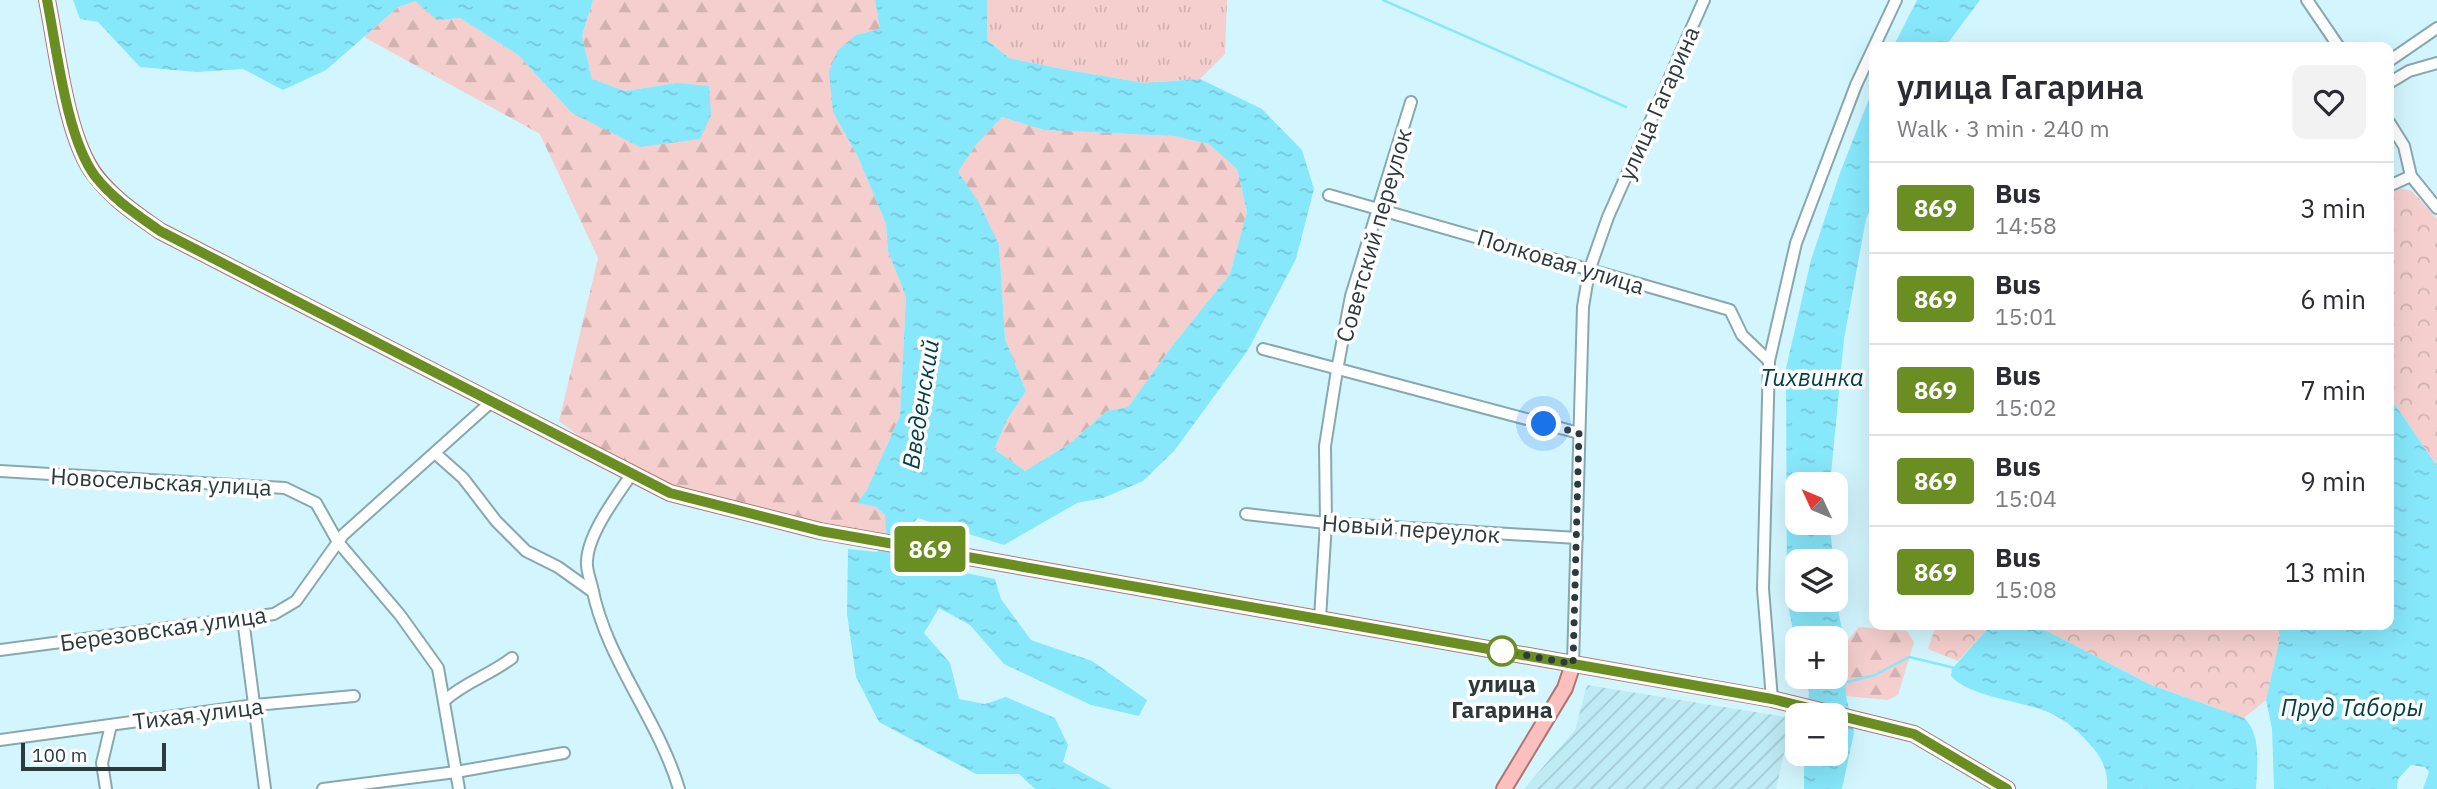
<!DOCTYPE html>
<html lang="en">
<head>
<meta charset="utf-8">
<style>
  body { margin:0; font-family:"IBM Plex Sans",sans-serif; background:#f2f2f3; color:#2b2b33; height:100vh; display:flex; flex-direction:column; font-size:26px; white-space:nowrap }
  * { box-sizing:border-box; margin:0 }
  p { font-size:23px; color:#7c7c81 }
  .icon { flex:none; width:38px; height:38px; fill:none; stroke:currentColor; stroke-width:2; stroke-linecap:round; stroke-linejoin:round }
  .map { position:relative; flex:1; overflow:hidden }
  .panel { position:absolute; left:1869px; top:42px; width:525px; height:588px; display:flex; flex-direction:column; background:#fff; border-radius:14px; box-shadow:0 7px 28px #0002 }
  .panel>* { flex:none }
  .badge { padding:0 14px; border-radius:5px; font-size:24px; line-height:46px }
  .needle { width:46px; rotate:314deg }
  .tools { position:absolute; left:1785px; top:472px; display:grid; gap:14px }
  .tools a { display:grid; place-items:center; width:63px; height:63px; border-radius:14px; background:#fff; box-shadow:0 7px 28px #0002; font-size:35px }
  .scale { position:absolute; left:21px; bottom:18px; width:145px; box-sizing:border-box; padding-left:7px; border:4px solid #2c3a3d; border-top:0; font-size:19px; line-height:24px; white-space:nowrap; color:#2c3a3d; -webkit-text-stroke:5px #fff; paint-order:stroke }
  .you { position:absolute; width:35px; height:35px; margin:-18px; border:5px solid #fff; border-radius:50%; background:#1a73e8; box-shadow:0 0 0 10px #1a73e833 }
  .map>.badge { position:absolute; translate:-50% -50%; box-shadow:0 0 0 4px #fff }
  .round { display:grid; place-items:center; flex:none; width:74px; height:74px; border-radius:14px; background:#f2f2f3 }
  .headline { display:flex; align-items:center; justify-content:space-between; height:119px; padding:0 28px }
  h1 { font-size:33px; font-weight:600; line-height:52px }
  ul { padding:0; list-style:none }
  li { display:flex; align-items:center; gap:21px; height:91px; padding:0 28px; border-top:2px solid #e1e1e2 }
  li div { flex:1 }
  li b { display:block; font-size:26px }
  li em { font-style:normal }
  li .badge { min-width:77px; font-weight:700; text-align:center }
  .map>svg:first-child { display:block }
</style>
</head>
<body>
<div class="map">
<svg width="2437" height="789" viewBox="0 0 2437 789">
  <defs>
    <pattern id="industrial-furrows" width="10" height="10" patternUnits="userSpaceOnUse" patternTransform="scale(1.75)"><rect width="10" height="10" fill="#bfebf5"/><path d="M-1 1l2-2M0 10L10 0M9 11l2-2" fill="none" stroke="#a4cad3"/></pattern>
    <pattern id="grass-tufts" width="24" height="20" patternUnits="userSpaceOnUse" patternTransform="scale(1.75)"><rect width="24" height="20" fill="#f4cfcd"/><path d="M3 7l-1-3M5 7V3M7 7l1-3M15 17l-1-3M17 17v-4M19 17l1-3" fill="none" stroke="#d1b2b1"/></pattern>
    <pattern id="forest-firs" width="22" height="20" patternUnits="userSpaceOnUse" patternTransform="scale(1.75)"><rect width="22" height="20" fill="#f4cfcd"/><path d="M5 1l3.5 6h-7zM16 11l3.5 6h-7z" fill="#d1b2b1"/></pattern>
    <pattern id="park-crowns" width="20" height="18" patternUnits="userSpaceOnUse" patternTransform="scale(1.75)"><rect width="20" height="18" fill="#f4cfcd"/><path d="M2 6a3 3 0 1 1 6 0M12 15a3 3 0 1 1 6 0" fill="none" stroke="#d1b2b1"/></pattern>
    <pattern id="water-ripples" width="26" height="14" patternUnits="userSpaceOnUse" patternTransform="scale(1.75)"><rect width="26" height="14" fill="#87e7fb"/><path d="M2 4q2-2 4 0t4 0M15 11q2-2 4 0t4 0" fill="none" stroke="#75c7d8"/></pattern>
  </defs>
  <rect width="100%" height="100%" fill="#d3f6fe"/>
  <path fill="url(#industrial-furrows)" d="M1587 685 1792 718 1776 789H1524L1575 730Z"/>
  <path fill="url(#grass-tufts)" d="M987 0H1227L1225 54 1200 79 1144 83 1062 69 1009 58 987 40Z"/>
  <g fill="url(#forest-firs)">
    <path d="M593 0H875L880 29 856 35 833 112 858 157 886 224 888 251 906 297 900 416 867 490 858 503 876 507 885 515 886 538 820 531 631 475 559 421 598 258 540 134 364 37 397 8 415 1 437 19 460 18 518 55 572 113 676 83 625 91 592 79 582 36Z"/>
    <path d="M1002 117 1044 130 1174 136 1210 144 1237 169 1247 212 1230 274 1173 345 1128 407 1107 411 1069 444 1025 471 994 449 1007 420 1026 391 1005 339 999 245 958 172 975 146Z"/>
    <path d="M1859 627 1907 631 1914 642 1898 695 1888 700 1846 696 1845 644Z"/>
  </g>
  <g fill="url(#park-crowns)">
    <path d="M2398 188 2412 191 2437 219V466L2389 396V194Z"/>
    <path d="M1936 625H1991L1958 661 1928 649Z"/>
    <path d="M2019 625H2278L2280 638 2266 700 2244 718 2151 685 2047 631Z"/>
  </g>
  <g fill="url(#water-ripples)" fill-rule="evenodd">
    <path d="M73 0H593L582 36 592 79 625 91 676 83 709 86 711 115 700 139 640 147 572 113 518 55 460 18 437 20 415 1 397 8 326 70 283 90 243 69 197 72 140 67 98 22 80 19Z"/>
    <path d="M875 0H987V40L1009 58 1062 69 1144 83 1200 79 1262 109 1302 150 1314 189 1296 259 1248 350 1174 451 1143 481 1103 498 1077 503 1004 545 918 518 908 528 904 554 912 562 995 579 1001 599 1031 640 1092 661 1147 700 1139 716 1091 705 1004 664 970 625 939 608 924 633 950 663 959 699 985 704 1006 697 1055 718 1068 745 1063 762 1112 789H1035L1019 774H976L879 722 856 677 847 614 848 549 877 552 886 538 885 515 876 507 857 503 867 490 900 416 906 297 888 251 886 224 858 157 833 112 829 71 838 50 856 35 880 29ZM1002 117 1044 130 1174 136 1209 144 1237 169 1247 212 1230 274 1173 345 1128 407 1107 411 1069 444 1025 471 994 449 1007 420 1026 391 1005 339 999 245 978 201 958 172 975 146Z"/>
    <path d="M1917 0H1980L1945 47H1893Z"/>
    <path d="M1874 86V201L1866 219 1844 339 1830 485H1797V523H1830L1833 562H1797V600H1836L1845 644 1846 696 1854 733 1842 789H1804V754H1836V716H1806L1809 693 1804 677H1836V639H1797V649L1787 601 1786 368 1811 260 1840 173Z"/>
    <path d="M2389 396 2437 466V789H2423L2429 772 2425 767 2411 765 2398 779 2397 789H2274L2272 729 2266 700 2280 638 2278 625H2389Z"/>
    <path d="M1991 625H2019L2047 631 2151 685 2244 718C2262 734 2257 767 2256 789H2107C2109 775 2103 760 2094 749 2080 733 2067 720 2048 712 2022 701 1969 697 1951 676L1952 669Z"/>
  </g>
  <g fill="none" stroke-linecap="round" stroke-linejoin="round">
    <g stroke="#87e7fb" stroke-width="2.5">
      <path d="M1383 0 1626 107"/>
      <path d="M1843 683 1875 675 1909 657 1955 668"/>
    </g>
    <defs>
      <g id="minor">
        <path d="M2307 0 2339 47"/>
        <path d="M2389 61 2437 28"/>
        <path d="M2389 83 2409 71 2437 63"/>
        <path d="M2389 122 2404 146 2411 176 2437 208"/>
        <path d="M2389 186 2411 176"/>
        <path d="M1329 195 1730 310 1742 335 1769 361"/>
        <path d="M1263 349 1579 433"/>
        <path d="M436 454 463 478 496 521 526 551 558 567 593 592"/>
        <path d="M0 471 285 488 316 503 338 542 400 615 438 668 459 789"/>
        <path d="M631 475C616 497 588 534 587 561 586 569 590 579 592 587 606 660 658 718 679 789"/>
        <path d="M1246 514 1326 523 1577 538"/>
        <path d="M1320 618 1326 523 1325 446 1337 370 1351 296 1411 102"/>
        <path d="M243 619 265 789"/>
        <path d="M0 650 274 614 296 601 343 535 490 403"/>
        <path d="M1573 664 1583 307 1589 271 1608 217 1704 0"/>
        <path d="M1772 699 1763 589 1769 361 1796 243 1856 85 1896 0"/>
        <path d="M444 701C465 682 490 675 512 658"/>
        <path d="M0 740 255 705 354 696"/>
        <path d="M106 789 102 763 111 725"/>
        <path d="M323 789 456 772 564 753"/>
      </g>
      <g id="major">
        <path d="M47 0C57 48 66 138 95 175 113 199 136 214 160 231L670 493 820 531 1772 699 1914 734 2007 789"/>
        <path d="M1504 789 1565 688 1573 664"/>
      </g>
    </defs>
    <use href="#minor" stroke="#87a8af" stroke-width="14"/>
    <use href="#major" stroke="#b17474" stroke-width="18"/>
    <use href="#minor" stroke="#fff" stroke-width="10"/>
    <use href="#major" stroke="#fbbfbe" stroke-width="14"/>
  </g>
  <g fill="none" stroke-linecap="round" stroke-linejoin="round">
    <defs>
      <path id="line" d="M47 0C57 49 66 137 95 176 113 199 136 214 160 231L670 493 820 531 1772 699 1914 734 2007 789"/>
    </defs>
    <use href="#line" stroke="#fff" stroke-width="16"/>
    <use href="#line" stroke="#6b8e23" stroke-width="10"/>
    <path stroke="#2c3a3d" stroke-width="7" stroke-dasharray="0 12.6" d="M1502 651 1573 664 1579 433 1544 424"/>
  </g>
  <circle fill="#fff" stroke="#6b8e23" stroke-width="3.5" cx="1502" cy="651" r="14"/>
  <g text-anchor="middle" dominant-baseline="central" stroke-width="7" stroke-linejoin="round" paint-order="stroke">
    <g font-size="23" fill="#2c3a3d" stroke="#fff">
      <text transform="translate(1658 103) rotate(-66)">улица Гагарина</text>
      <text transform="translate(1373 235) rotate(-74)">Советский переулок</text>
      <text transform="translate(1561 261) rotate(17)">Полковая улица</text>
      <text transform="translate(161 481) rotate(3)">Новосельская улица</text>
      <text transform="translate(1411 528) rotate(4)">Новый переулок</text>
      <text transform="translate(163 628) rotate(-8)">Березовская улица</text>
      <text transform="translate(198 713) rotate(-7)">Тихая улица</text>
    </g>
    <g font-size="23" font-weight="bold" fill="#2c3a3d" stroke="#fff">
      <text x="1502" y="683">улица<tspan x="1502" dy="26">Гагарина</tspan></text>
    </g>
    <g font-size="24" font-style="italic" fill="#003e48" stroke="#fff">
      <text x="1812" y="377">Тихвинка</text>
      <text transform="translate(920 404) rotate(-81)">Введенский</text>
      <text x="2352" y="707">Пруд Таборы</text>
    </g>
  </g>
</svg>
<div class="tools">
<a><svg class="needle" viewBox="-14 -14 28 28"><path d="M0-13l5 13h-10z" fill="#e53935"/><path d="M0 13l5-13h-10z" fill="#7c7c81"/></svg></a>
<a><svg class="icon" aria-label="layers" viewBox="0 0 24 24"><path d="M12 4l9 5-9 5-9-5zM3 14l9 5 9-5"/></svg></a>
<a>+</a>
<a>−</a>
</div>
<div class="scale">100 m</div>
<div class="you" style="left:1544px;top:424px"></div>
<b class="badge" style="left:930px;top:549px;background:#6b8e23;color:#fff">869</b>
<section class="panel">
<div class="headline"><div><h1>улица Гагарина</h1><p>Walk · 3 min · 240 m</p></div><a class="round"><svg class="icon" aria-label="heart" viewBox="0 0 24 24"><path d="M12 20l-8-8c-3-5 5-10 8-4 3-6 11-1 8 4z"/></svg></a></div>
<ul>
<li><span class="badge" style="background:#6b8e23;color:#fff">869</span><div><b>Bus</b><p>14:58</p></div><em>3 min</em></li>
<li><span class="badge" style="background:#6b8e23;color:#fff">869</span><div><b>Bus</b><p>15:01</p></div><em>6 min</em></li>
<li><span class="badge" style="background:#6b8e23;color:#fff">869</span><div><b>Bus</b><p>15:02</p></div><em>7 min</em></li>
<li><span class="badge" style="background:#6b8e23;color:#fff">869</span><div><b>Bus</b><p>15:04</p></div><em>9 min</em></li>
<li><span class="badge" style="background:#6b8e23;color:#fff">869</span><div><b>Bus</b><p>15:08</p></div><em>13 min</em></li>
</ul>
</section>
</div>
</body>
</html>
